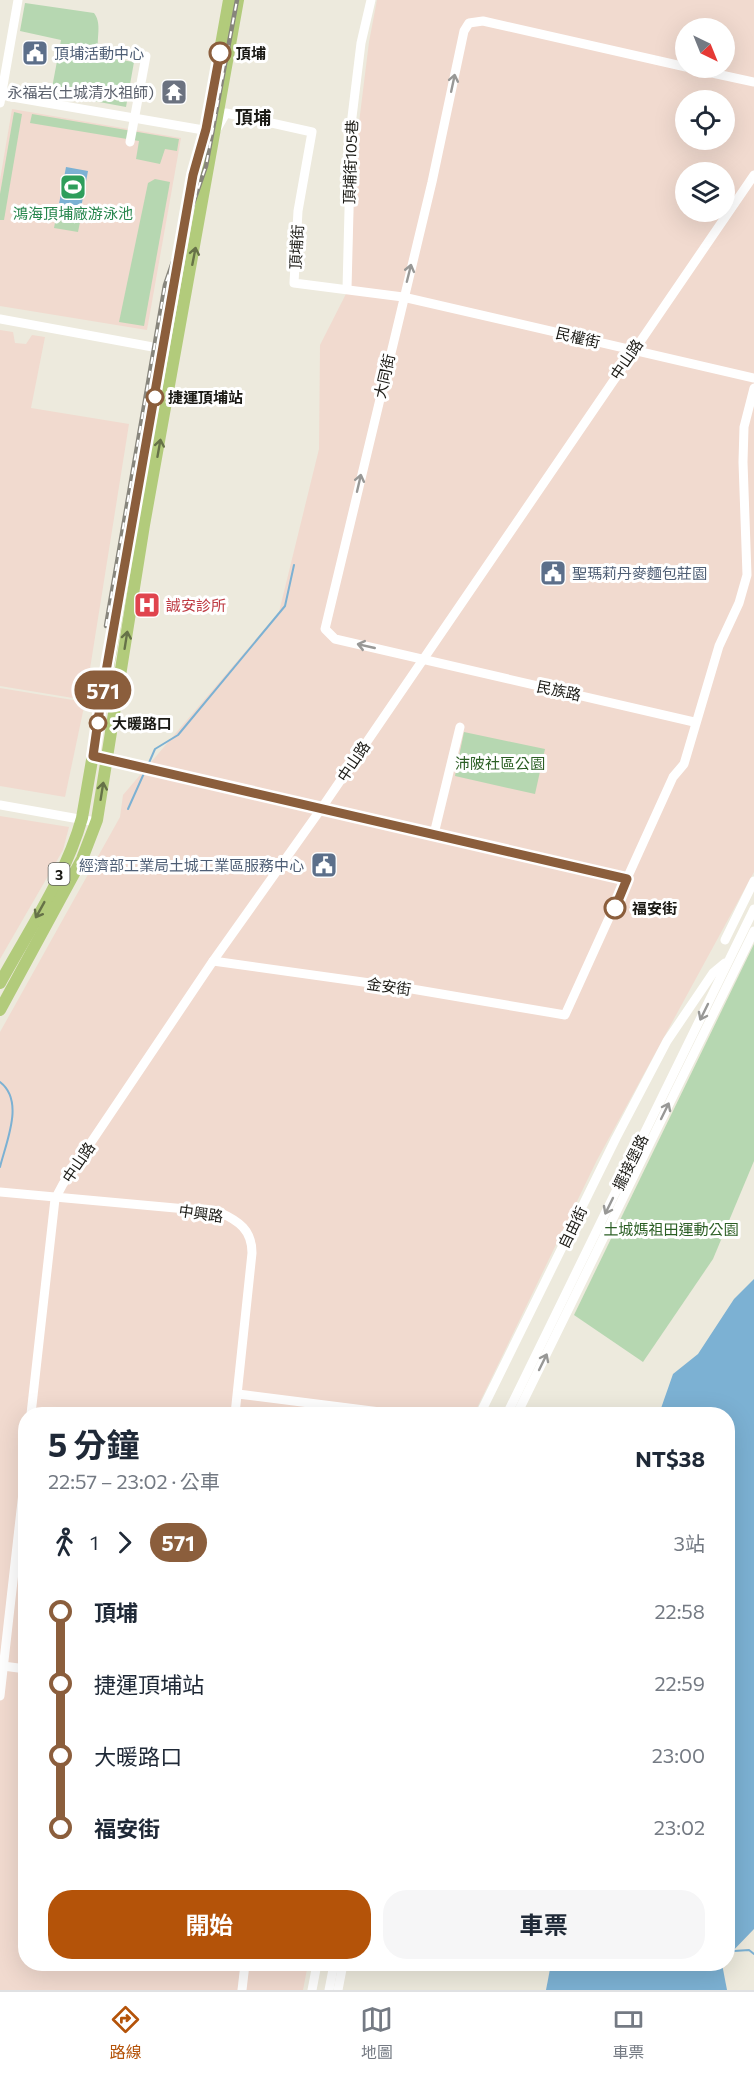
<!DOCTYPE html>
<html lang="zh-TW">
<head>
<meta charset="utf-8">
<style>
  body { margin:0; font-family:Commissioner,"Noto Sans TC",sans-serif; background:#f6f6f7; color:#1f2937; height:100vh; display:flex; flex-direction:column; font-size:22px; white-space:nowrap }
  * { box-sizing:border-box; margin:0 }
  p { font-size:20px; color:#747a83 }
  .icon { flex:none; width:33px; height:33px; fill:none; stroke:currentColor; stroke-width:2; stroke-linecap:round; stroke-linejoin:round }
  .map { position:relative; flex:1; overflow:hidden }
  .sheet { position:absolute; left:18px; top:1407px; width:717px; height:564px; display:flex; flex-direction:column; background:#fff; border-radius:24px; box-shadow:0 6px 24px #0002 }
  .sheet>* { flex:none }
  .badge { padding:0 12px; border-radius:20px; font-size:21px; line-height:39px }
  .needle { width:39px; rotate:137deg }
  .buttons { position:absolute; left:675px; top:18px; display:grid; gap:12px }
  .buttons a { display:grid; place-items:center; width:60px; height:60px; border-radius:50%; background:#fff; box-shadow:0 6px 24px #0002; font-size:30px }
  .map>.badge { position:absolute; translate:-50% -50%; box-shadow:0 0 0 3px #fff }
  .legs { display:flex; align-items:center; gap:9px; height:66px; padding:0 30px; font-size:20px }
  .legs p { margin-inline-start:auto }
  .summary { display:flex; align-items:center; justify-content:space-between; height:102px; padding:0 30px }
  h1 { font-size:33px; font-weight:700; line-height:45px }
  .primary-button { display:flex; gap:12px; margin-top:auto; padding:12px 30px }
  .primary-button a { flex:1; height:69px; border-radius:24px; background:#b45309; color:#fff; font-size:24px; font-weight:700; line-height:69px; text-align:center }
  .primary-button a+a { background:#f6f6f7; color:#1f2937 }
  ul { padding:0 30px; list-style:none }
  li { display:flex; align-items:center; gap:21px; height:72px; font-size:22px }
  li i { display:grid; place-items:center; width:9px; height:100%; margin:0 8px; background:currentColor }
  li i::after { content:''; width:15px; height:15px; margin:-8px; border:4px solid; border-radius:50%; background:#fff }
  li p { margin-inline-start:auto }
  li:first-child i { background:linear-gradient(#0000 50%,currentColor 0) }
  li:last-child i { background:linear-gradient(currentColor 50%,#0000 0) }
  .tab-bar { display:flex; justify-content:space-around; align-items:center; height:84px; border-top:2px solid #e0e1e3; background:#fff; font-size:16px; color:#747a83 }
  .tab-bar a { display:grid; justify-items:center; gap:3px }
  .tab-bar .current { color:#b45309 }
  .map>svg:first-child { display:block }
</style>
</head>
<body>
<div class="map">
<svg width="754" height="1990" viewBox="0 0 754 1990">
  <rect width="100%" height="100%" fill="#edeadd"/>
  <g fill="#f1dacf" fill-rule="evenodd">
    <path d="M377 0H754V872L597 1160 474 1414H26V1964H308L303 1990H0V1032L120 817 123 795 279 612 319 449 320 345 351 284 355 155 369 42ZM686 28H724V68H686ZM686 100H724V140H686ZM686 172H724V212H686Z"/>
    <path d="M12 109 181 138 147 330 0 306V180Z"/>
    <path d="M0 330 13 332 15 343 26 344 32 335 45 337 31 408 129 424 85 700 0 686Z"/>
    <path d="M0 688 85 702 65 797 0 786Z"/>
    <path d="M0 816 69 827 63 850 0 959Z"/>
  </g>
  <g fill="#b6d7b1">
    <path d="M25 3 94 13C104 26 93 43 101 57L134 62 126 107 51 93 61 40 20 31Z"/>
    <path d="M14 112 22 114 4 220H0V194Z"/>
    <path d="M32 114 179 139 177 151 165 149 160 164 136 159 139 141 30 123Z"/>
    <path d="M155 179 170 182 144 326 119 322 148 183Z"/>
    <path d="M58 207 82 212 78 232 54 228Z"/>
    <path d="M464 732 545 749 535 794 455 776Z"/>
    <path d="M754 944V1161L713 1259 643 1362 574 1315Z"/>
  </g>
  <g fill="#7cb1d3">
    <path d="M66 167 88 171 81 208 59 204Z"/>
    <path d="M754 1279V1929L728 1956V1414H659L673 1374 698 1354 734 1299Z"/>
    <path d="M551 1964H722L727 1990H546Z"/>
  </g>
  <g fill="none" stroke-linecap="round" stroke-linejoin="round">
    <g stroke="#7cb1d3" stroke-width="2">
      <path d="M148 765 155 749 178 735 285 606 294 565"/>
      <path d="M128 809 145 771"/>
      <path d="M0 1082C25 1101 6 1142 0 1167"/>
      <path d="M728 1957 734 1951 749 1950 754 1954"/>
    </g>
    <g stroke="#fff" stroke-width="9">
      <path d="M686 67 483 21 469 23 464 31 432 182 325 629 335 639 694 722"/>
      <path d="M689 68 754 82"/>
      <path d="M0 95 215 132 226 113 312 132 298 211 294 283 403 297 754 378"/>
      <path d="M0 103 18 0"/>
      <path d="M130 142 146 56"/>
      <path d="M347 289 350 171 348 150 361 43 371 0"/>
      <path d="M0 319 169 350"/>
      <path d="M100 758 627 879"/>
      <path d="M0 805 96 822"/>
      <path d="M434 834 460 727"/>
      <path d="M725 940 754 881"/>
      <path d="M213 961 406 988 565 1015 673 777 684 764 719 646 739 603 747 575 743 462 744 427 754 388"/>
      <path d="M0 1192 219 1212C239 1221 252 1230 252 1253L235 1414"/>
      <path d="M238 1394 396 1414"/>
      <path d="M31 1414 55 1199 63 1184 213 961 321 809 754 175"/>
      <path d="M480 1414 616 1138 667 1041 713 973 725 963"/>
      <path d="M507 1414 754 909"/>
      <path d="M517 1414 754 931"/>
      <path d="M3 1666 26 1669"/>
      <path d="M0 1696 26 1466"/>
      <path d="M242 1990 245 1964"/>
      <path d="M312 1990 317 1964"/>
      <path d="M329 1990 334 1964"/>
      <path d="M338 1990 343 1964"/>
    </g>
    <g stroke="#b2cb7b" stroke-width="12">
      <path d="M0 983C29 930 66 876 82 818L193 175 206 129 229 0"/>
      <path d="M0 1010 82 859 97 820 144 525 238 0"/>
    </g>
    <defs>
      <path id="rail" d="M106 626 165 285 206 166 237 0"/>
    </defs>
    <use href="#rail" stroke="#87857c" stroke-width="4.5"/>
    <use href="#rail" stroke="#fff" stroke-width="2" stroke-dasharray="7" stroke-linecap="butt"/>
  </g>
  <defs><path id="oneway-shaft" d="M-6 0H5M1.5-3L5.5 0L1.5 3" fill="none" stroke-width="1.6" stroke-linecap="round" stroke-linejoin="round" transform="scale(1.5)"/></defs>
  <g stroke="#989896">
    <use href="#oneway-shaft" transform="translate(453 83) rotate(-78)"/>
    <use href="#oneway-shaft" transform="translate(409 273) rotate(-76)"/>
    <use href="#oneway-shaft" transform="translate(359 483) rotate(-77)"/>
    <use href="#oneway-shaft" transform="translate(366 646) rotate(-167)"/>
    <use href="#oneway-shaft" transform="translate(704 1012) rotate(116)"/>
    <use href="#oneway-shaft" transform="translate(665 1111) rotate(-64)"/>
    <use href="#oneway-shaft" transform="translate(609 1206) rotate(116)"/>
    <use href="#oneway-shaft" transform="translate(543 1362) rotate(-64)"/>
  </g>
  <g stroke="#667248">
    <use href="#oneway-shaft" transform="translate(194 256) rotate(-79)"/>
    <use href="#oneway-shaft" transform="translate(159 448) rotate(-80)"/>
    <use href="#oneway-shaft" transform="translate(126 640) rotate(-81)"/>
    <use href="#oneway-shaft" transform="translate(102 791) rotate(-81)"/>
    <use href="#oneway-shaft" transform="translate(40 910) rotate(119)"/>
  </g>
  <g fill="none" stroke-linecap="round" stroke-linejoin="round">
    <defs>
      <path id="line-1" d="M220 53 206 129 193 175 101 700 93 756 627 879 615 908"/>
    </defs>
    <use href="#line-1" stroke="#fff" stroke-width="14"/>
    <use href="#line-1" stroke="#8b5e3c" stroke-width="9"/>
  </g>
  <defs>
    <symbol id="civic-square" viewBox="-11 -11 22 22"><rect x="-9" y="-9" width="18" height="18" rx="4" fill="#5c6f8a" stroke="#fff"/><path d="M-.6-6.5H3V-4.5H.6V-3L4-1V1h2V6H-6V1h2V-1L-.6-3ZM-1.2 2.5V6h2.4V2.5Z" fill="#fff"/></symbol>
    <symbol id="temple-square" viewBox="-11 -11 22 22"><rect x="-9" y="-9" width="18" height="18" rx="4" fill="#6b7280" stroke="#fff"/><path d="M0-6L5-2H3V0L6.5 2.5H4V6H1.5V3h-3V6H-4V2.5H-6.5L-3 0V-2H-5Z" fill="#fff"/></symbol>
    <symbol id="stadium-square" viewBox="-11 -11 22 22"><rect x="-9" y="-9" width="18" height="18" rx="4" fill="#2e9e5b" stroke="#fff"/><path d="M0-5a6.5 5 0 1 0 0 10a6.5 5 0 1 0 0-10ZM-3.5-1.8h7v3.6h-7Z" fill="#fff"/></symbol>
    <symbol id="hospital-square" viewBox="-11 -11 22 22"><rect x="-9" y="-9" width="18" height="18" rx="4" fill="#e0444e" stroke="#fff"/><path d="M-5-5h3v3.5h4V-5h3V5h-3V1.5h-4V5h-3Z" fill="#fff"/></symbol>
  </defs>
  <g fill-rule="evenodd">
    <use href="#civic-square" x="20" y="38" width="30" height="30"/>
    <use href="#temple-square" x="159" y="77" width="30" height="30"/>
    <use href="#stadium-square" x="58" y="172" width="30" height="30"/>
    <use href="#civic-square" x="538" y="558" width="30" height="30"/>
    <use href="#hospital-square" x="132" y="590" width="30" height="30"/>
    <use href="#civic-square" x="309" y="850" width="30" height="30"/>
  </g>
  <g fill="#fff" stroke="#8b5e3c" stroke-width="3">
    <circle cx="220" cy="53" r="10"/>
    <circle cx="155" cy="397" r="8"/>
    <circle cx="98" cy="723" r="8"/>
    <circle cx="615" cy="908" r="10"/>
  </g>
  <g text-anchor="middle" dominant-baseline="central" stroke-width="6" stroke-linejoin="round" paint-order="stroke">
    <rect fill="#fff" stroke="#5f5f5b" stroke-width="1.5" x="48.5" y="863" width="21" height="22" rx="4.5"/>
    <g font-size="14" font-weight="bold" fill="#1b1a15">
      <text x="59" y="874">3</text>
    </g>
    <g font-size="15" fill="#4e5e75" stroke="#fff" text-anchor="start">
      <text x="54" y="53">頂埔活動中心</text>
      <text x="572" y="573">聖瑪莉丹麥麵包莊園</text>
      <text x="304" y="865" text-anchor="end">經濟部工業局土城工業區服務中心</text>
    </g>
    <g font-size="15" font-weight="bold" fill="#1b1a15" stroke="#fff" text-anchor="start">
      <text x="236" y="53">頂埔</text>
      <text x="168" y="397">捷運頂埔站</text>
      <text x="112" y="723">大暖路口</text>
      <text x="632" y="908">福安街</text>
    </g>
    <g font-size="15" fill="#5b616d" stroke="#fff" text-anchor="end">
      <text x="154" y="92">永福岩(土城清水祖師)</text>
    </g>
    <g font-size="15" fill="#1b1a15" stroke="#fff">
      <text transform="translate(350 162) rotate(-88)">頂埔街105巷</text>
      <text transform="translate(296 247) rotate(-87)">頂埔街</text>
      <text transform="translate(578 337) rotate(13)">民權街</text>
      <text transform="translate(626 359) rotate(-56)">中山路</text>
      <text transform="translate(384 376) rotate(-77)">大同街</text>
      <text transform="translate(559 690) rotate(12)">民族路</text>
      <text transform="translate(353 761) rotate(-56)">中山路</text>
      <text transform="translate(389 986) rotate(8)">金安街</text>
      <text transform="translate(78 1162) rotate(-56)">中山路</text>
      <text transform="translate(630 1162) rotate(-64)">擺接堡路</text>
      <text transform="translate(201 1213) rotate(8)">中興路</text>
      <text transform="translate(572 1227) rotate(-64)">自由街</text>
    </g>
    <g font-size="15" fill="#27864d" stroke="#fff">
      <text x="73" y="213">鴻海頂埔廠游泳池</text>
    </g>
    <g font-size="15" fill="#be3a42" stroke="#fff" text-anchor="start">
      <text x="166" y="605">誠安診所</text>
    </g>
    <g font-size="15" fill="#2c5f25" stroke="#fff">
      <text x="500" y="763">沛陂社區公園</text>
      <text x="671" y="1229">土城媽祖田運動公園</text>
    </g>
    <g font-size="18" font-weight="bold" fill="#1b1a15" stroke="#fff">
      <text x="253" y="117">頂埔</text>
    </g>
  </g>
</svg>
<div class="buttons">
<a><svg class="needle" viewBox="-14 -14 28 28"><path d="M0-13l5 13h-10z" fill="#e53935"/><path d="M0 13l5-13h-10z" fill="#747a83"/></svg></a>
<a><svg class="icon" aria-label="locate" viewBox="0 0 24 24"><circle cx="12" cy="12" r="6"/><path d="M12 2v4M12 18v4M2 12h4M18 12h4"/></svg></a>
<a><svg class="icon" aria-label="layers" viewBox="0 0 24 24"><path d="M12 4l9 5-9 5-9-5zM3 14l9 5 9-5"/></svg></a>
</div>
<b class="badge" style="left:103px;top:690px;background:#8b5e3c;color:#fff">571</b>
<section class="sheet">
<div class="summary"><div><h1>5 分鐘</h1><p>22:57 – 23:02 · 公車</p></div><b>NT$38</b></div>
<div class="legs"><svg class="icon" aria-label="walk" viewBox="0 0 24 24"><circle cx="13" cy="4" r="2"/><path d="M13 8l-2 6 4 7M11 14l-3 7M7 12l3-4h3l4 4"/></svg>1<svg class="icon" aria-label="forward" viewBox="0 0 24 24"><path d="M9 5l7 7-7 7"/></svg><b class="badge" style="background:#8b5e3c;color:#fff">571</b><p>3站</p></div>
<ul>
<li><i style="color:#8b5e3c"></i><b>頂埔</b><p>22:58</p></li>
<li><i style="color:#8b5e3c"></i><span>捷運頂埔站</span><p>22:59</p></li>
<li><i style="color:#8b5e3c"></i><span>大暖路口</span><p>23:00</p></li>
<li><i style="color:#8b5e3c"></i><b>福安街</b><p>23:02</p></li>
</ul>
<div class="primary-button"><a>開始</a><a>車票</a></div>
</section>
</div>
<nav class="tab-bar">
<a class="current"><svg class="icon" aria-label="directions" viewBox="0 0 24 24"><path d="M12 3l9 9-9 9-9-9zM9 14v-3h6M13 9l2 2-2 2"/></svg>路線</a>
<a><svg class="icon" aria-label="map" viewBox="0 0 24 24"><path d="M3 6l6-2 6 2 6-2v14l-6 2-6-2-6 2zM9 4v14M15 6v14"/></svg>地圖</a>
<a><svg class="icon" aria-label="tickets" viewBox="0 0 24 24"><path d="M3 7h18v10H3zM15 7v10"/></svg>車票</a>
</nav>
</body>
</html>
